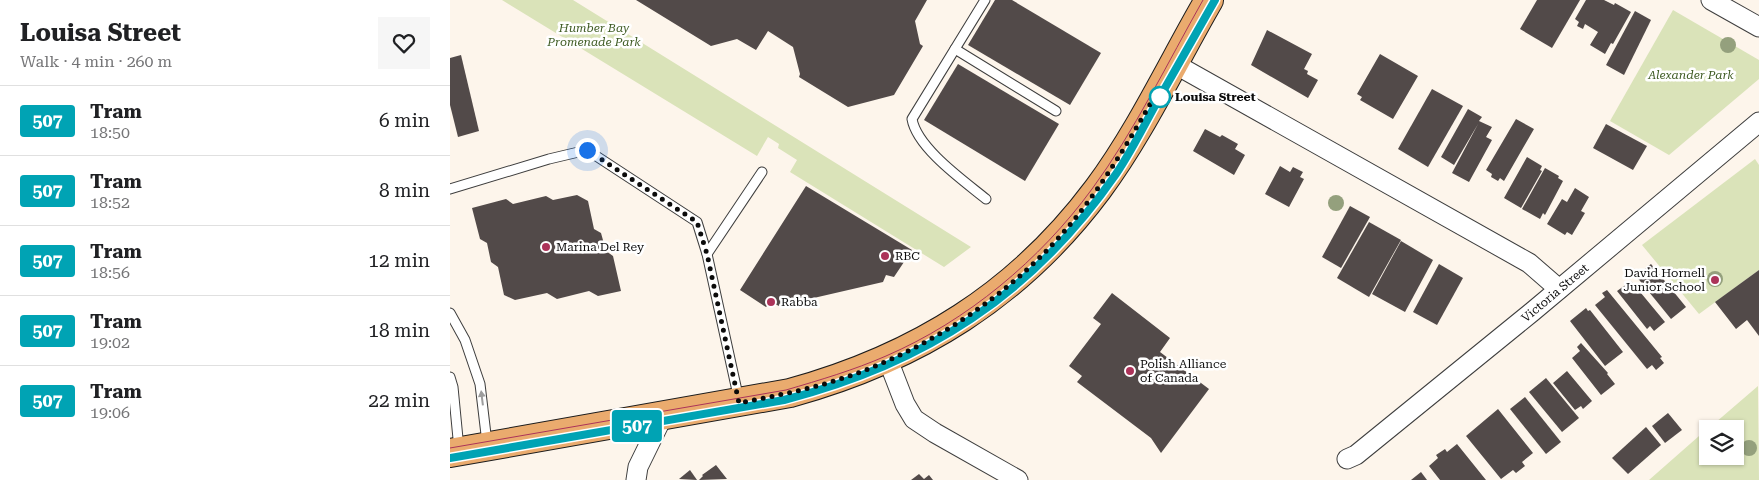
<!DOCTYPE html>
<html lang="en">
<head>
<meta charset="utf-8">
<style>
  body { margin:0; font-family:"Roboto Serif",serif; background:#f6f6f6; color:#202124; height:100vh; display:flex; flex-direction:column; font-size:19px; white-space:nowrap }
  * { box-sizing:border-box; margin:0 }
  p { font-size:16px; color:#757577 }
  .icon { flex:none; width:28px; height:28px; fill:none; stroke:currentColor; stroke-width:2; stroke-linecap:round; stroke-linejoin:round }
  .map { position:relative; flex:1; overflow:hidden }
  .panel { display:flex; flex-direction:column; background:#fff; width:450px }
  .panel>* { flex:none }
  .badge { padding:0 10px; border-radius:4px; font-size:18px; line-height:32px }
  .controls { position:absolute; left:1249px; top:420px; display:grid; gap:10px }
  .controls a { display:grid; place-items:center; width:45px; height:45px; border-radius:0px; background:#fff; box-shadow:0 1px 4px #0004; font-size:25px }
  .you { position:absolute; width:25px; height:25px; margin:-12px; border:4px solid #fff; border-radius:50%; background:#1a73e8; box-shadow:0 0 0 8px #1a73e833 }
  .map>.badge { position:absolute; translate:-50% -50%; box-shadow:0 0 0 2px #fff }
  .round { display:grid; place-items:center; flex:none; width:52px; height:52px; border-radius:0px; background:#f6f6f6 }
  .summary { display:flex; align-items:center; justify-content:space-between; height:85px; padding:0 20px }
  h1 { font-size:24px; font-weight:700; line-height:38px }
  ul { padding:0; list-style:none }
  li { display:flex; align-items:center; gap:15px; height:70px; padding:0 20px; border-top:1px solid #e0e0e0 }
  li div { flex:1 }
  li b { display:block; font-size:19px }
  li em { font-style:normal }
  li .badge { min-width:55px; font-weight:700; text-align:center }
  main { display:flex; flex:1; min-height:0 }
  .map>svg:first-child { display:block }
</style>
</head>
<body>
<main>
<section class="panel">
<div class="summary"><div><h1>Louisa Street</h1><p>Walk · 4 min · 260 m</p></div><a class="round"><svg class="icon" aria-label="heart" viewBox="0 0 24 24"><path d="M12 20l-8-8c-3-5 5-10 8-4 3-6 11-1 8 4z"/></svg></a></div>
<ul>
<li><span class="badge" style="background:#00a3b4;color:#fff">507</span><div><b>Tram</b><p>18:50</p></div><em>6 min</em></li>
<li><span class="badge" style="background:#00a3b4;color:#fff">507</span><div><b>Tram</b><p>18:52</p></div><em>8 min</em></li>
<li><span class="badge" style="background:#00a3b4;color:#fff">507</span><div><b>Tram</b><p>18:56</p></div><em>12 min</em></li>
<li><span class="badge" style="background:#00a3b4;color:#fff">507</span><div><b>Tram</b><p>19:02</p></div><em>18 min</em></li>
<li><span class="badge" style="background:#00a3b4;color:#fff">507</span><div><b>Tram</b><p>19:06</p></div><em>22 min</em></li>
</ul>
</section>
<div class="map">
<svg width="1309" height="480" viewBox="0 0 1309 480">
  <rect width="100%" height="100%" fill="#fdf5eb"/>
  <g fill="#dae3b9">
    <path d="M52 0H123L521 247 494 267 340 172 347 160 328 148 329 144 318 137 307 156Z"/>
    <path d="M1223 10 1309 60V79L1219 155 1160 121Z"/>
    <path d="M1305 159 1309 165V270L1249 314 1192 245Z"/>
    <path d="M1308 386 1309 480H1199L1257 429 1258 456H1285V429H1258Z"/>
  </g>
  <g fill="#524a49">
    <path d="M186 0H477L465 21 470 44 473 46 444 95 398 107 349 77 350 74 343 47 318 31 306 50 287 39 261 46Z"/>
    <path d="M545 0H562L651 53 620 105 518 45Z"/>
    <path d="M1087 0H1130L1102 48 1070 29Z"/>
    <path d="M1136 0H1154L1164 5 1165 3 1181 12 1163 44 1161 43 1155 54 1140 45 1148 32 1135 24 1133 29 1127 26 1129 22 1125 19Z"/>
    <path d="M1185 11 1201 20 1174 75 1156 65Z"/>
    <path d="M817 30 862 54 854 69 858 71 857 74 868 80 858 98 801 65Z"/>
    <path d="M930 54 968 76 943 119 910 100 912 97 907 94Z"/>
    <path d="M11 55 29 131 8 137 0 105V58Z"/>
    <path d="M508 64 609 124 575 181 474 120Z"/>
    <path d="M982 89 1013 106 978 167 948 149Z"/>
    <path d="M1018 109 1032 117 1029 121 1042 127 1036 137 1042 140 1019 182 1002 173 1028 124 1004 165 991 157Z"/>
    <path d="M1066 119 1084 129 1054 181 1050 178 1048 181 1041 177 1042 174 1036 170Z"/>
    <path d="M1156 124 1197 146 1183 170 1143 148Z"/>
    <path d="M755 129 770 137 772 135 788 144 785 149 795 155 784 175 743 151Z"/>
    <path d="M1077 157 1092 166 1090 170 1092 171 1071 208 1054 198Z"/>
    <path d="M830 166 840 172 843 167 853 172 850 177 854 179 839 207 815 194Z"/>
    <path d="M1095 168 1109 176 1108 178 1113 181 1095 215 1093 213 1090 219 1072 209Z"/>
    <path d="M356 186 462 250 444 277 436 275 433 282 329 306 321 302 316 307 290 290Z"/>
    <path d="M1125 188 1139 197 1131 211 1135 213 1122 235 1117 232 1115 235 1097 224 1112 199 1117 202Z"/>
    <path d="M127 195 138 201 144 229 151 233 156 251 163 256 171 291 148 296 139 291 107 299 97 293 65 300 54 295 48 267 41 262 37 243 30 239 22 208 56 199 63 204 96 196 103 200Z"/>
    <path d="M900 206 920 217 891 268 872 257Z"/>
    <path d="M919 222 951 240 919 297 887 278Z"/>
    <path d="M951 241 983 260 955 312 922 294Z"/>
    <path d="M989 264 1013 278 987 325 963 312Z"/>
    <path d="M1201 264 1236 307 1221 319 1186 276Z"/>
    <path d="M1309 270V336L1297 320 1286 329 1265 302Z"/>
    <path d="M1181 281 1215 322 1204 331 1200 326 1197 329 1167 291Z"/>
    <path d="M1157 290 1212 357 1210 358 1214 363 1206 370 1202 365 1197 369 1145 305 1155 297 1152 293Z"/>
    <path d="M662 293 720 338 710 352 759 389 711 453 701 438 627 382 632 376 619 366 651 324 643 318Z"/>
    <path d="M1136 308 1138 311 1140 310 1173 352 1155 366 1120 321Z"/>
    <path d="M1131 343 1158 373 1157 374 1165 384 1151 395 1122 358 1130 351 1127 347Z"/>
    <path d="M1117 371 1142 401 1133 409 1131 406 1125 410 1103 383Z"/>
    <path d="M1096 378 1129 418 1112 432 1079 392Z"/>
    <path d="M1075 397 1111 442 1096 454 1060 409Z"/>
    <path d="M1048 409 1083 453 1072 462 1075 466 1066 473 1063 470 1051 479 1016 436Z"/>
    <path d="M1218 413 1232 430 1215 443 1202 426Z"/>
    <path d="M1196 427 1211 445 1178 474 1162 458Z"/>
    <path d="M1007 444 1036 480H990L979 466 988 458 986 455 995 449 997 452Z"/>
    <path d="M266 465 277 479 249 480 253 476 252 475Z"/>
    <path d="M240 470 247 480 229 479Z"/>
    <path d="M971 472 977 480H961Z"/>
    <path d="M469 474 474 479 479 475 483 480H461Z"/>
  </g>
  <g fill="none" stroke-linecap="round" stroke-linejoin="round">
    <defs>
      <g id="service">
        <path d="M535 0 462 119C467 148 514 181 536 199"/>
        <path d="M505 49 606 111"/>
        <path d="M0 189 99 159 137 150 247 222 257 254 289 400"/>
        <path d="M257 254 312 172"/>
        <path d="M0 313 15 340 30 384 37 443"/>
        <path d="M0 377 3 387 9 449"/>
      </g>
      <g id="minor">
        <path d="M1261 0 1309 27"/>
        <path d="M723 63 1079 263 1109 289"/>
        <path d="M438 360 455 404 464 419 485 433 568 480"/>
        <path d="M897 459 906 455 1082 312 1309 122"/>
        <path d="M186 480 188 467 213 416"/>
      </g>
      <path id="primary" d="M0 453 340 393C467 358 569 295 648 189 691 131 723 62 759 0"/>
    </defs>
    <use href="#service" stroke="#3e3e3e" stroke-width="11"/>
    <use href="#minor" stroke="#3e3e3e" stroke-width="21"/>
    <use href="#primary" stroke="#1c1c1c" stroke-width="30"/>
    <use href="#service" stroke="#fff" stroke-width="9"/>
    <use href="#minor" stroke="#fff" stroke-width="19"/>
    <use href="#primary" stroke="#eaab6e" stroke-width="28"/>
    <g stroke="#ac3359" stroke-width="1">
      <path d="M0 448 336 390C370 380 404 370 436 356 517 321 590 260 642 189 684 132 718 62 753 0"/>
      <path d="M0 458 334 400C475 364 583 294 665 173 683 149 696 121 711 95 729 63 747 32 765 0"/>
    </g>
  </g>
  <g fill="#94a07d">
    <circle cx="1278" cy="45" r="8"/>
    <circle cx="886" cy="203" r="8"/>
    <circle cx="1265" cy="279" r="8"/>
    <circle cx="1299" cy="448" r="8"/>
  </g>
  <defs><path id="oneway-solid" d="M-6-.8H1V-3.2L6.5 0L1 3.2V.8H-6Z" transform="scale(1.25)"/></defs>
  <use fill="#9d9d9d" href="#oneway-solid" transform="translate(32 398) rotate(-97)"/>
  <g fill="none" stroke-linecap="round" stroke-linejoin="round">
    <defs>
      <path id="line" d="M0 458 334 400C475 364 583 294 666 174 683 149 696 121 711 95 729 63 747 32 765 0"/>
    </defs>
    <use href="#line" stroke="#fff" stroke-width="11"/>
    <use href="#line" stroke="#00a3b4" stroke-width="8"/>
    <path stroke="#0b0b0b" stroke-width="5" stroke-dasharray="0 9" d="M137 150 247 222 257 254 289 403C320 397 351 391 381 382 463 357 542 308 601 246 644 201 675 148 706 94L710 97"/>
  </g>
  <circle fill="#fff" stroke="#00a3b4" stroke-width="2.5" cx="710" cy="97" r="10"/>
  <g fill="#ac3359" stroke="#fff" stroke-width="2">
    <circle cx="96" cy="247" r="5"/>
    <circle cx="435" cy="256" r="5"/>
    <circle cx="1265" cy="280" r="5"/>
    <circle cx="321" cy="302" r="5"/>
    <circle cx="680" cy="371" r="5"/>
  </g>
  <g text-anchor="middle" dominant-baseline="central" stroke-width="5" stroke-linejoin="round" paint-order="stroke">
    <g font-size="12" font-style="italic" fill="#3e5b23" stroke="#fff">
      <text x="144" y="28">Humber Bay<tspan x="144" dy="14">Promenade Park</tspan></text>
      <text x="1241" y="75">Alexander Park</text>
    </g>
    <g font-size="12" font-weight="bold" fill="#0b0b0b" stroke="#fff" text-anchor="start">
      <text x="725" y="97">Louisa Street</text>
    </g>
    <g font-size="12" fill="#0b0b0b" stroke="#fff" text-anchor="start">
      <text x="106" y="247">Marina Del Rey</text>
      <text x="445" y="256">RBC</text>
      <text x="1255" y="273" text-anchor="end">David Hornell<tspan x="1255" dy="14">Junior School</tspan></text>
      <text x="331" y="302">Rabba</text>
      <text x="690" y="364">Polish Alliance<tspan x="690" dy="14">of Canada</tspan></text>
    </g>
    <g font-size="12" fill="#0b0b0b" stroke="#fff">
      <text transform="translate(1105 293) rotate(-40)">Victoria Street</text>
    </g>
  </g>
</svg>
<div class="controls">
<a><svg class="icon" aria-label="layers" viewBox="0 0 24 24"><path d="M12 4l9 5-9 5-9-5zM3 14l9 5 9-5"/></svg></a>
</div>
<div class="you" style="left:137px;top:150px"></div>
<b class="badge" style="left:187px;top:426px;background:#00a3b4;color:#fff">507</b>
</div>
</main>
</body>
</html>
